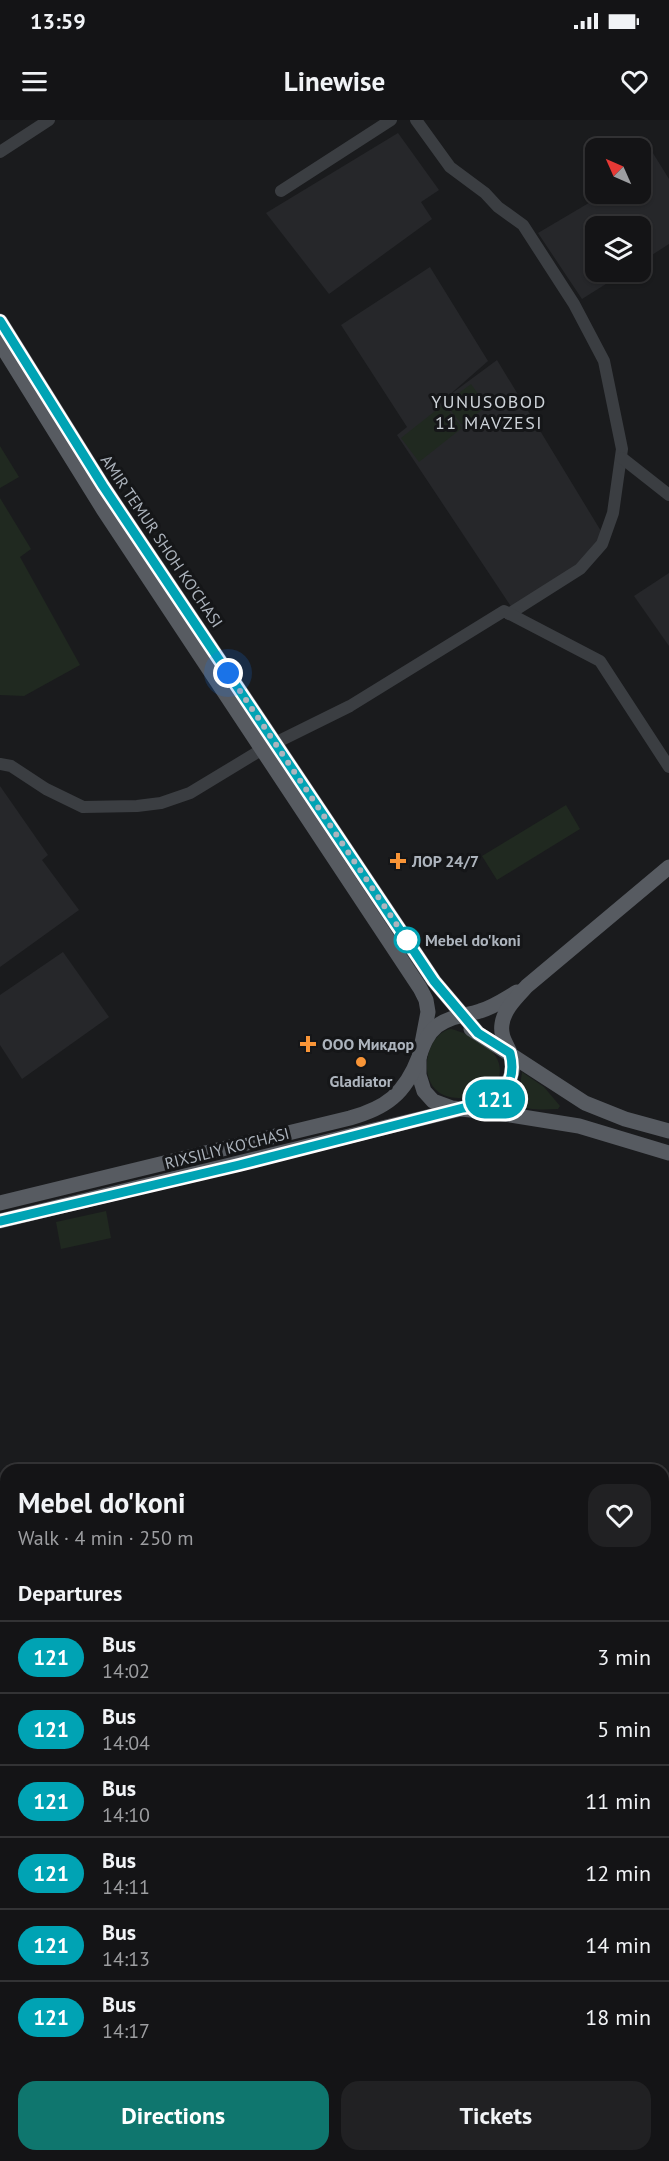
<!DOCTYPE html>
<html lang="en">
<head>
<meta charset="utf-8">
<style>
  body { margin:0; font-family:"PT Sans",sans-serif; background:#212123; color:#f1f3f6; height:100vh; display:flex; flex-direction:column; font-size:22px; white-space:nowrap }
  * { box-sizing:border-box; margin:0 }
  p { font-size:20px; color:#9d9ea1 }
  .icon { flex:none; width:33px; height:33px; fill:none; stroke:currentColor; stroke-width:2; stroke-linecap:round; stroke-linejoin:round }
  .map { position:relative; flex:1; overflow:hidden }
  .drawer { position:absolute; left:0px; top:1344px; width:669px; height:698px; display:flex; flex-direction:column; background:#141416; border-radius:18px 18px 0 0; box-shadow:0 2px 4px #0004,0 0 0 2px #333335 }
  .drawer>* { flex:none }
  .badge { padding:0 12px; border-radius:20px; font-size:21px; line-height:39px }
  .needle { width:39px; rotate:315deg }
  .fabs { position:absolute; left:585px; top:18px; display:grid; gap:12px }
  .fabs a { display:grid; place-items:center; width:66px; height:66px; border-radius:12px; background:#141416; box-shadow:0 2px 4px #0004,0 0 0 2px #333335; font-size:30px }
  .you { position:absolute; width:30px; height:30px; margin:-15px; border:4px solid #fff; border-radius:50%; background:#1a73e8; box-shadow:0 0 0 9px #1a73e833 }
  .map>.badge { position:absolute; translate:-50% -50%; box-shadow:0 0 0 3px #fff }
  h2 { padding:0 18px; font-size:22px; line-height:54px }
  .round { display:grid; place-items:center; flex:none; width:63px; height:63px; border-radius:18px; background:#212123 }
  .headline { display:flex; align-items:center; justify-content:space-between; height:102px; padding:0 18px }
  h1 { font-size:28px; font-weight:700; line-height:45px }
  .button { display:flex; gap:12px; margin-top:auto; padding:12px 18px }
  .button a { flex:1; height:69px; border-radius:18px; background:#0f766e; color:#fff; font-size:24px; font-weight:700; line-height:69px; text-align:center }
  .button a+a { background:#212123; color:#f1f3f6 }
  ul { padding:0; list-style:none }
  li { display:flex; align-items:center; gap:18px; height:72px; padding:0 18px; border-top:2px solid #333335 }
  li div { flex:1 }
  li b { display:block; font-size:22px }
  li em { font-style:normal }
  li .badge { min-width:66px; font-weight:700; text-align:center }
  .status { display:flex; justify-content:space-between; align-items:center; height:42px; padding:0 30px; background:#141416; direction:ltr }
  .status svg { height:16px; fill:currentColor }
  header { display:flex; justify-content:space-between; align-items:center; height:78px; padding:0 18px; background:#141416; font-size:27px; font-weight:700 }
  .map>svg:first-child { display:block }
</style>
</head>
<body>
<div class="status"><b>13:59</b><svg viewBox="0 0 49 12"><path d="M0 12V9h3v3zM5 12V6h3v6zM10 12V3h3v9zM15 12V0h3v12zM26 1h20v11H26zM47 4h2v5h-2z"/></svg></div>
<header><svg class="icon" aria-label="menu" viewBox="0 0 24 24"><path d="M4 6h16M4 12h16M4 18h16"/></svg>Linewise<svg class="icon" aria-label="heart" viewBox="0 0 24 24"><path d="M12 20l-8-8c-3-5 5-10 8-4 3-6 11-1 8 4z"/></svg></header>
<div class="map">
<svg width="669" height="2041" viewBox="0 0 669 2041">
  <rect width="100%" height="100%" fill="#1a1b1d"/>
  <g fill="#26272a">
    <path d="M398 13 439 70 421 82 432 99 329 174 266 93Z"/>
    <path d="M651 30 669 59V124L641 142 640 106H596V152H625L582 179 538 113 604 74H640L641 36Z"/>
    <path d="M430 147 488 241 447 277 497 240 604 416 577 445 512 488 397 315 407 307 341 205Z"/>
    <path d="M669 453V526L634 476Z"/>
    <path d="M0 666 48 735 42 740 79 790 0 847Z"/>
    <path d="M63 832 109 897 22 959 0 925V875Z"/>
    <path d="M0 1795 6 1801V1958L0 1964Z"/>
  </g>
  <g fill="#202920">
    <path d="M471 264 487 286 462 305 445 283Z"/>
    <path d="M444 284 462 308 419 342 401 318Z"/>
    <path d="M0 326 19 357 0 368Z"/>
    <path d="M0 378 31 429 20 437 80 545 24 576 0 575Z"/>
    <path d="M566 685 580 709 497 760 482 736Z"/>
    <path d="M451 909C471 914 506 931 499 957 497 964 491 970 484 973 410 999 418 914 451 909Z"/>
    <path d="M522 952 544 967 560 986 558 989C542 990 527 990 511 984L520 966Z"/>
    <path d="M106 1091 111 1118 61 1129 56 1102Z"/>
  </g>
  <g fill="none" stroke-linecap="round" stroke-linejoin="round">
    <path stroke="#2f3d42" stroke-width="2" d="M663 1558 669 1559"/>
    <g stroke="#3b3e42" stroke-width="12">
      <path d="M416 0 450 47 485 73 498 87 523 105 574 184 604 241 622 329 613 393 602 424 580 449 509 494"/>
      <path d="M0 32 49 0"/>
      <path d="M281 71 391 0"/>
      <path d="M622 338 669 375"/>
      <path d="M0 644 11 646 46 669 83 687 137 686 161 683 190 673 261 630 350 586 504 491 600 541 669 647"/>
      <path d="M663 1977 669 1955"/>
    </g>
    <g stroke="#575b61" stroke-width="15">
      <path d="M0 201 103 366 434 861 478 913"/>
      <path d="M0 223 103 389 420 868 426 880 428 892 419 939V955L424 971 433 981 452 988 498 993 579 1006 669 1033"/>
      <path d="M471 909 585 983 625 999 669 1011"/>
      <path d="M0 1083 350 998C386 988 405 974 419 937 423 925 427 914 437 906 450 896 465 896 480 891 494 887 505 879 517 872"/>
      <path d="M0 1101 489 982C505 973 517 954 511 935 507 924 500 917 502 904 504 889 517 877 527 866L669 747"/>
      <path d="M650 2041 669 2035"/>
    </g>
  </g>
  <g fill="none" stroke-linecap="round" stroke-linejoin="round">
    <defs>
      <path id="line" d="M0 201 103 366 434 861 478 913 510 933C519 968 494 986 463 988L239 1045 0 1101"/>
    </defs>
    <use href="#line" stroke="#fff" stroke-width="14"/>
    <use href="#line" stroke="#00a3b4" stroke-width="9"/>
    <path stroke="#adb4bd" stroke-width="6" stroke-dasharray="0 10.8" d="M228 553 407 820"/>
  </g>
  <g fill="#f99537" stroke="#151618" stroke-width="2">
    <path d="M395 732h6v6h6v6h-6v6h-6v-6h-6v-6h6z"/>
    <path d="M305 915h6v6h6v6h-6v6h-6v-6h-6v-6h6z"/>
    <circle cx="361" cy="942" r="6"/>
  </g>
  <circle fill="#fff" stroke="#00a3b4" stroke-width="3" cx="407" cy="820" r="12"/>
  <g text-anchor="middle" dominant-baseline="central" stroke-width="6" stroke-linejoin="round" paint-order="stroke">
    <g font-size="16" fill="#adb4bd" stroke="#151618">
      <text transform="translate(162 421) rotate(56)">AMIR TEMUR SHOH KO'CHASI</text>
      <text transform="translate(227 1028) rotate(-14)">RIXSILIY KO'CHASI</text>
    </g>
    <g font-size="16" font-weight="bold" fill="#adb4bd" stroke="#151618" text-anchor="start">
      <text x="412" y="741">ЛОР 24/7</text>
      <text x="322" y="924">ООО Микдор</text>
      <text x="361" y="961" text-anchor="middle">Gladiator</text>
    </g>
    <g font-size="16" font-weight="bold" fill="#adb4bd" stroke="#151618" text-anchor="start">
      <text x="425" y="820">Mebel do'koni</text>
    </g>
    <g font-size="18" letter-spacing="1.5" fill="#ced3d9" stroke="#151618">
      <text x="489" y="281">YUNUSOBOD<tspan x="489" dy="21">11 MAVZESI</tspan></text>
    </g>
  </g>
</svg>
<div class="fabs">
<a><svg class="needle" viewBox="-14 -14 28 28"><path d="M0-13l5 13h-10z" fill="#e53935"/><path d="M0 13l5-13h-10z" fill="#9d9ea1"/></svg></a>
<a><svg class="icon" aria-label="layers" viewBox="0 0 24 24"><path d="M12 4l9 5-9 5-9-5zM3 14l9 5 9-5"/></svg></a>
</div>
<div class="you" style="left:228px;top:553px"></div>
<b class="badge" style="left:495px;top:979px;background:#00a3b4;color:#fff">121</b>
<section class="drawer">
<div class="headline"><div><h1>Mebel do'koni</h1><p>Walk · 4 min · 250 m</p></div><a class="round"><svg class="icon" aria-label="heart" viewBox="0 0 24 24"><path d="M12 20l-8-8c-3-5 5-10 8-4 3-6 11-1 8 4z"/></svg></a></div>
<h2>Departures</h2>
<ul>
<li><span class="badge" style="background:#00a3b4;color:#fff">121</span><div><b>Bus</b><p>14:02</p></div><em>3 min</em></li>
<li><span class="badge" style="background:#00a3b4;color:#fff">121</span><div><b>Bus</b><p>14:04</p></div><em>5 min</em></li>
<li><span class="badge" style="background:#00a3b4;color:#fff">121</span><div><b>Bus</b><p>14:10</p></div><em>11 min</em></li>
<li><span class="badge" style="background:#00a3b4;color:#fff">121</span><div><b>Bus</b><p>14:11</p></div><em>12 min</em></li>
<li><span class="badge" style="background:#00a3b4;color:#fff">121</span><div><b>Bus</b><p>14:13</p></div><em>14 min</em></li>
<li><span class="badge" style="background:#00a3b4;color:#fff">121</span><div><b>Bus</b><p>14:17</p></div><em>18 min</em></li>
</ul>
<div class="button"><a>Directions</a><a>Tickets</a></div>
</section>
</div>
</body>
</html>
